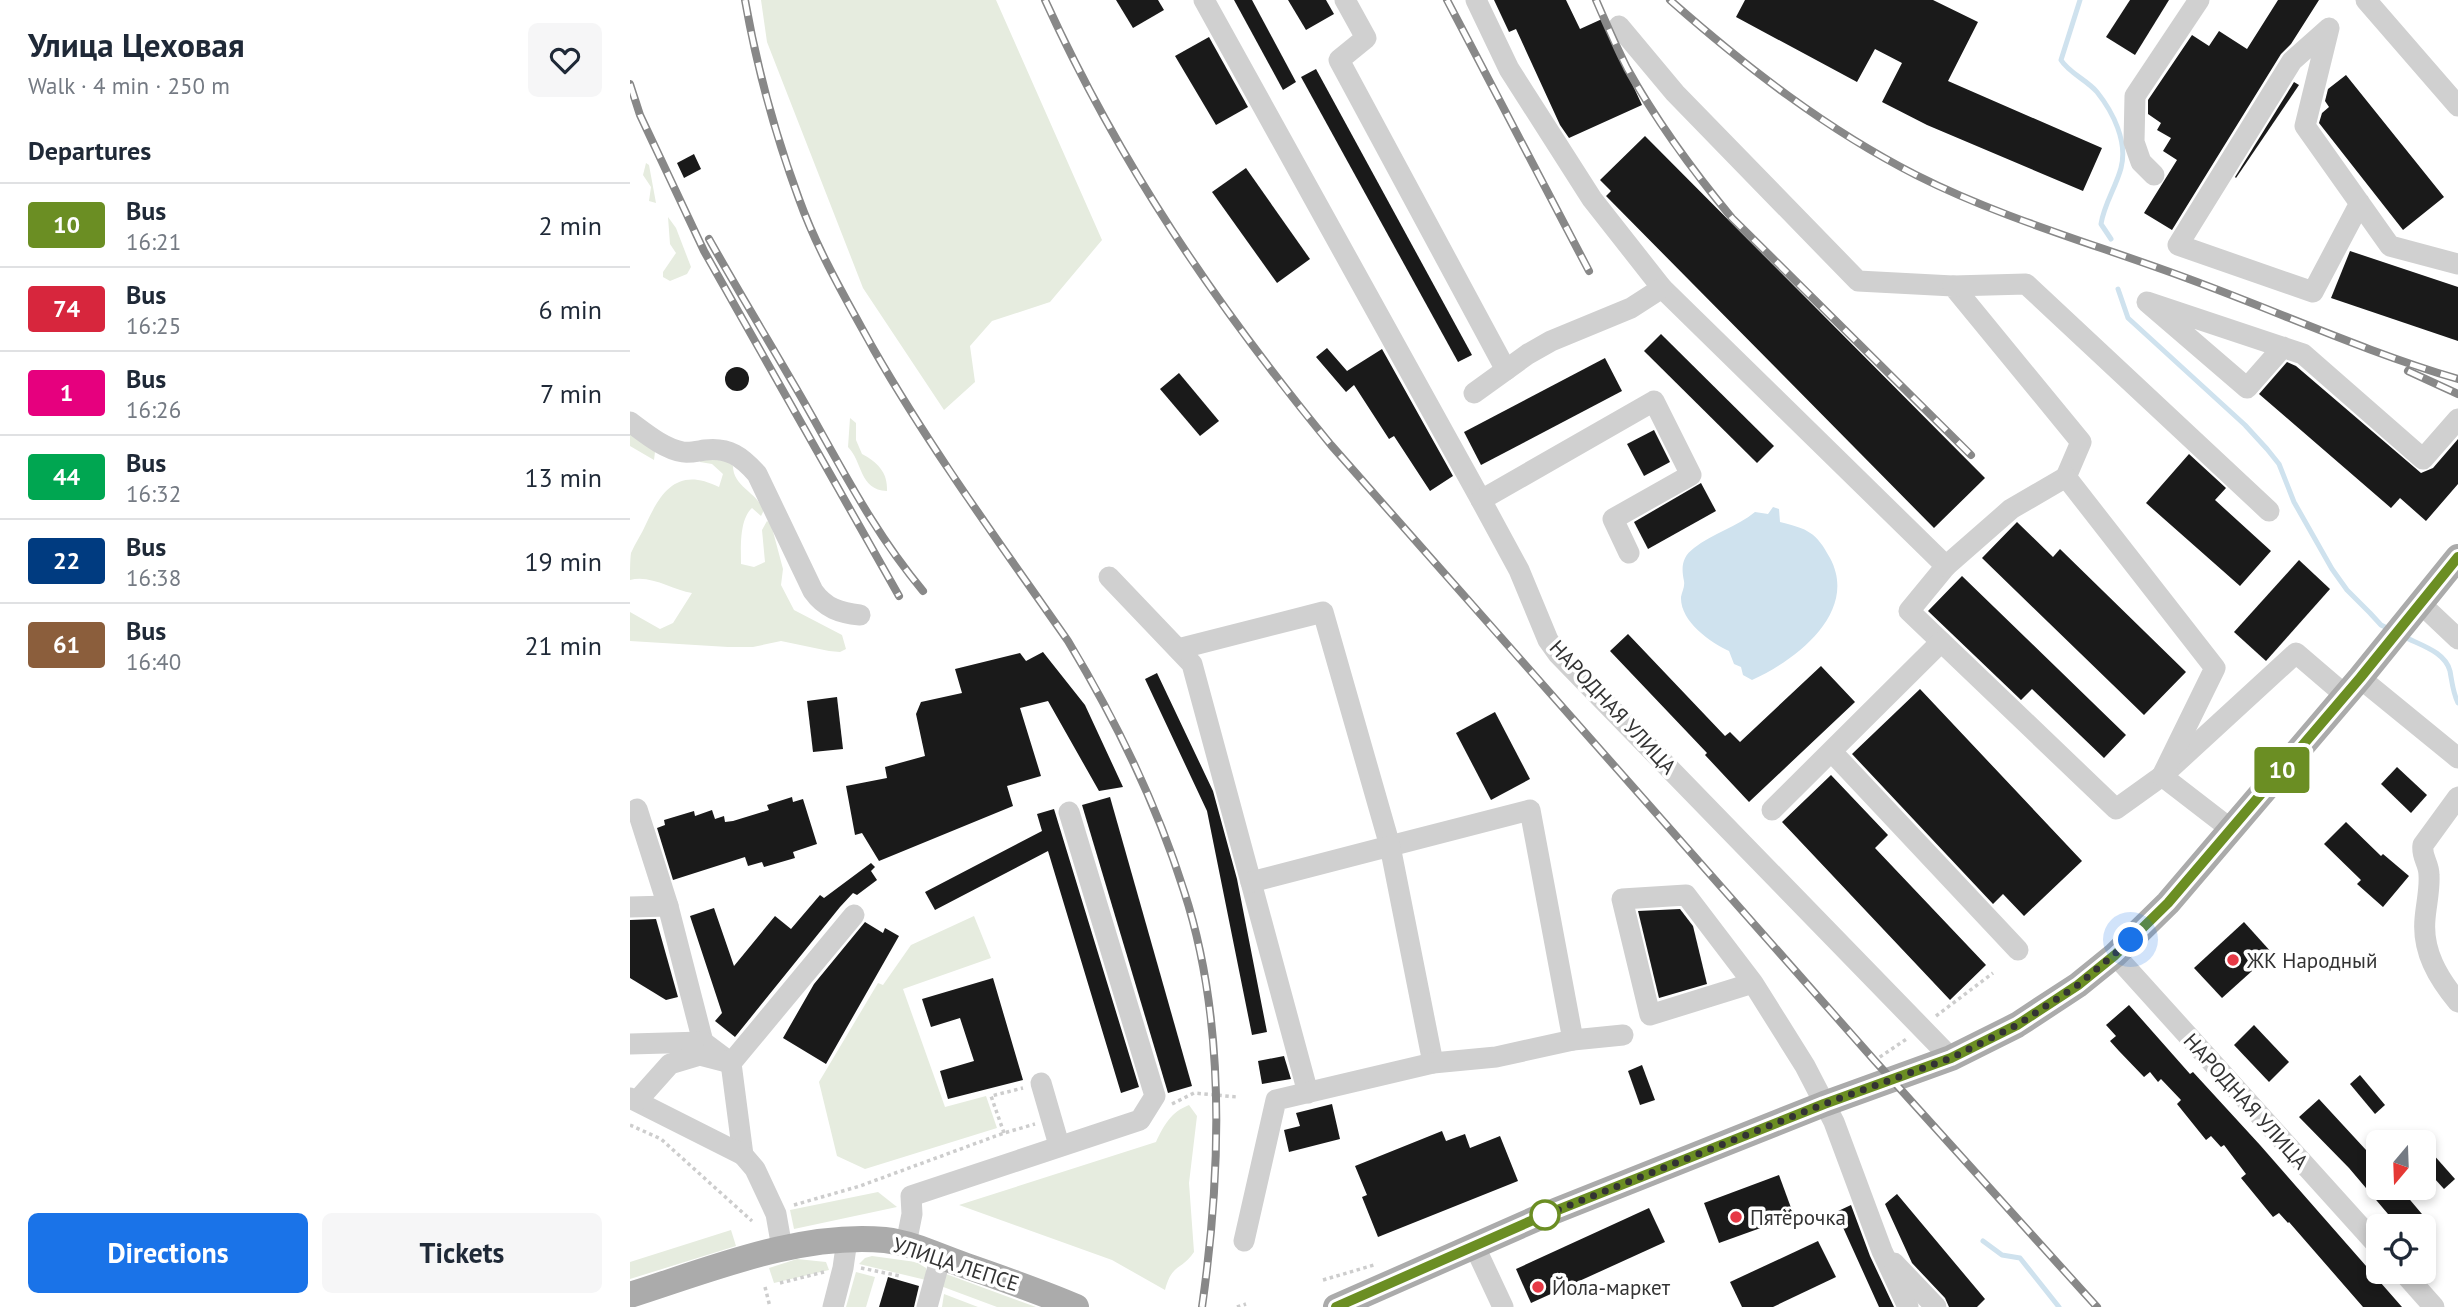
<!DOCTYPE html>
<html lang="en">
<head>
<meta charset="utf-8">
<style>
  body { margin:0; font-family:"PT Sans",sans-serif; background:#f6f6f7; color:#1f2937; height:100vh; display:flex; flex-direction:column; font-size:26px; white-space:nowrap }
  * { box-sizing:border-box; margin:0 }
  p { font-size:23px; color:#747a83 }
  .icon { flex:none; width:38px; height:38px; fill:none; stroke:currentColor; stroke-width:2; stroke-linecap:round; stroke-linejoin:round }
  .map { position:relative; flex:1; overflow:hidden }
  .side { display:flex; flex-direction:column; background:#fff; width:630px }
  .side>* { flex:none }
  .badge { padding:0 14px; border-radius:5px; font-size:24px; line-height:46px }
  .needle { width:46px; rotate:199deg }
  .fabs { position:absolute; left:1736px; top:1130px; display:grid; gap:14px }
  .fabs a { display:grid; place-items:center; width:70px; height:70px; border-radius:10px; background:#fff; box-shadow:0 4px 10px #0003; font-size:35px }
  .you { position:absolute; width:35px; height:35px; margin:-18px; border:5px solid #fff; border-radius:50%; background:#1a73e8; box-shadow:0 0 0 10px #1a73e833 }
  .map>.badge { position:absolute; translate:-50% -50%; box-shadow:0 0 0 4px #fff }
  h2 { padding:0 28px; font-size:26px; line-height:63px }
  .round { display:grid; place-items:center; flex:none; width:74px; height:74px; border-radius:10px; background:#f6f6f7 }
  .overview { display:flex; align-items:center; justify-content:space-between; height:119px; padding:0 28px }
  h1 { font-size:33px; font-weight:700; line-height:52px }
  .button { display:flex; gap:14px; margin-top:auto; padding:14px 28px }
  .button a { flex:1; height:80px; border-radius:10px; background:#1a73e8; color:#fff; font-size:28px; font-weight:700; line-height:80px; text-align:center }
  .button a+a { background:#f6f6f7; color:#1f2937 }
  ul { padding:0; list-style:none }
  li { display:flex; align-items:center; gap:21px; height:84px; padding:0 28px; border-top:2px solid #e0e1e3 }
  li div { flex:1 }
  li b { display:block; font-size:26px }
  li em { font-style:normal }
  li .badge { min-width:77px; font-weight:700; text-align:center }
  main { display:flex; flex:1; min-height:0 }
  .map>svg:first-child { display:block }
</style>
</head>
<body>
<main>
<section class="side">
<div class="overview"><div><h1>Улица Цеховая</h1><p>Walk · 4 min · 250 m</p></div><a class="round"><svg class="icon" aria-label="heart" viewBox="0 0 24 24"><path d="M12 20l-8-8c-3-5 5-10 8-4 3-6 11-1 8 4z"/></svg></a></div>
<h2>Departures</h2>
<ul>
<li><span class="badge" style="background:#6b8e23;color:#fff">10</span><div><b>Bus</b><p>16:21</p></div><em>2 min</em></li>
<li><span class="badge" style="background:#d7263d;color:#fff">74</span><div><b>Bus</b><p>16:25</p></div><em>6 min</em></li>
<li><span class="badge" style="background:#e6007e;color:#fff">1</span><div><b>Bus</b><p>16:26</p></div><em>7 min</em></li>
<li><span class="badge" style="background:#00a651;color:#fff">44</span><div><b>Bus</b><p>16:32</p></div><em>13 min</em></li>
<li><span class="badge" style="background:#003b80;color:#fff">22</span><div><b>Bus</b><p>16:38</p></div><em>19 min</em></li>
<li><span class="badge" style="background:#8b5e3c;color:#fff">61</span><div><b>Bus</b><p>16:40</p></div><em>21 min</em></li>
</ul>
<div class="button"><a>Directions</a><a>Tickets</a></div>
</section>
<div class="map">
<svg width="1828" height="1307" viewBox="0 0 1828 1307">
  <rect width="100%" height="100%" fill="#fff"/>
  <g fill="#e6ecdf">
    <path d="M131 0H366L472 240 420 302 362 321 340 346 345 382 314 410 233 288 137 42Z"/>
    <path d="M16 163 19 165 26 203 19 201 21 187 13 175Z"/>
    <path d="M38 217 46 228 61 267 57 274 40 281 33 277V272L46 253 40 244Z"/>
    <path d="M220 418 226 423V440L232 454C247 462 258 472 257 491 229 490 233 462 218 447Z"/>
    <path d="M0 424 25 452 24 460 0 446Z"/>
    <path d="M71 458 97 461 103 466C103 486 126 492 134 510L131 516 122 508C109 520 111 548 111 564L124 567 135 562 132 530 137 521 141 524 153 569 151 585 164 610 212 635 216 649 210 652 199 651 151 641 123 647H98L0 641V612L30 629 43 623 62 593C43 590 20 574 0 580 0 572 0 560 1 553 5 543 12 534 16 524 32 489 49 467 89 487L93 474 82 464 70 462Z"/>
    <path d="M344 916 361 958 273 989 315 1107 356 1096 367 1128 235 1169 207 1156 189 1082 248 983 253 985 281 945Z"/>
    <path d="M559 1105 567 1116 559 1183 564 1252C551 1271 542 1263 535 1290L482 1260 329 1205 526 1142C534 1125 541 1112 559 1105Z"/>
    <path d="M248 1192 267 1207 164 1229 160 1210Z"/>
    <path d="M101 1230 106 1246 0 1279V1262Z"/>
    <path d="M242 1256 286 1262 296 1268V1280L229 1264 235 1258Z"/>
    <path d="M167 1259 196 1262 199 1270 144 1283 139 1268Z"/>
    <path d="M226 1272 245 1277 236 1307H216Z"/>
    <path d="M316 1274 406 1307H367L308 1285Z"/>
    <path d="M314 1294 348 1307H312Z"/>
  </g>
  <path fill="#cfe2ee" d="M1143 507 1149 509 1150 522C1178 529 1186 532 1200 558 1229 612 1166 660 1122 680L1113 675 1111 667 1104 664 1099 651C1080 642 1050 621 1051 597 1052 591 1055 587 1054 581 1051 567 1052 557 1064 548 1083 533 1107 527 1125 512L1138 514Z"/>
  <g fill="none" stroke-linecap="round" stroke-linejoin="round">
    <g stroke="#cfe2ee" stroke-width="5">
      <path d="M1450 0 1431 60C1439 73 1457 80 1467 92 1483 112 1498 142 1491 168 1486 187 1474 204 1471 224L1481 239"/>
      <path d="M1488 289 1498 318 1615 425 1637 449 1649 464 1664 502 1702 569 1717 590 1740 613 1751 625 1761 630"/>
      <path d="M1773 636C1789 645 1815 651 1820 671 1822 682 1823 693 1828 703"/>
      <path d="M1353 1241 1372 1255 1390 1258 1429 1307"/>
    </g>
  </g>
  <g fill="#1a1a1a">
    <path d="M486 0H528L534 10 503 28Z"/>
    <path d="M604 0H622L666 82 653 90Z"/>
    <path d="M658 0H696L704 14 676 30Z"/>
    <path d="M864 0H936L950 29 972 19 1012 105 939 138 930 125 886 29 879 32Z"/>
    <path d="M1115 0H1303L1348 22 1318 81 1472 148 1453 191 1297 125 1252 102 1272 63 1245 49 1227 82 1106 17Z"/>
    <path d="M1500 0H1539L1505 55 1476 37Z"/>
    <path d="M1648 0H1689L1661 44 1651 54 1542 230 1514 213 1547 160 1533 151 1541 138 1527 130 1531 123 1518 114V100L1562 35 1579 46 1589 31 1617 49Z"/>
    <path d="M579 37 618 107 586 125 545 56Z"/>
    <path d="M686 69 842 355 828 362 671 77Z"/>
    <path d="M1716 75 1814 197 1773 230 1689 123 1692 113 1699 107 1695 101 1698 89Z"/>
    <path d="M1664 82 1669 85 1606 178 1605 177Z"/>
    <path d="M1015 136 1355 478 1304 528 976 196 981 191 970 180Z"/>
    <path d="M64 154 71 169 54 178 47 163Z"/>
    <path d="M616 168 680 259 647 283 582 192Z"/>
    <path d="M1720 251 1828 287V341L1701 298Z"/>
    <path d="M1031 334 1144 446 1127 463 1014 351Z"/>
    <path d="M697 348 717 371 752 349 823 476 800 491 764 436 759 439 724 385 716 392 686 357Z"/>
    <path d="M975 358 992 391 851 465 834 432Z"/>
    <path d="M1657 362 1666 366 1791 473 1803 468 1828 439V484L1796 521 1770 498 1761 508 1629 394Z"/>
    <circle cx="107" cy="379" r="12"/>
    <path d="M549 373 589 421 570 436 530 389Z"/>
    <path d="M1024 430 1040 462 1014 476 997 444Z"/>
    <path d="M1559 454 1596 488 1585 500 1641 551 1610 586 1516 503Z"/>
    <path d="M1071 483 1086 511 1018 549 1004 522Z"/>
    <path d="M1387 522 1423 557 1430 549 1556 672 1514 715 1352 558Z"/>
    <path d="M1669 560 1700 589 1636 661 1604 632Z"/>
    <path d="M1332 576 1496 735 1474 758 1402 689 1391 700 1298 611Z"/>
    <path d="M998 634 1095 736 1100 732 1110 742 1191 666 1225 702 1119 802 1075 755 1077 753 980 651Z"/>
    <path d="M413 652 455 705 493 787 469 791 418 701 390 708 411 776 377 786 383 806 249 861 232 833 225 835 216 786 257 778 255 767 295 756 286 714 291 702 332 693 325 669 390 653 396 661Z"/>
    <path d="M527 673 583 791 607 879 637 1032 622 1035 577 811 515 679Z"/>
    <path d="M1290 689 1452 861 1394 916 1373 894 1363 904 1222 754Z"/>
    <path d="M207 697 213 749 183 752 177 701Z"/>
    <path d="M865 712 900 779 861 800 826 733Z"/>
    <path d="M1767 767 1797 795 1781 813 1751 784Z"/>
    <path d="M1201 775 1258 835 1245 848 1356 965 1320 1000 1152 822Z"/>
    <path d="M162 797 163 802 173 799 187 844 163 852 165 858 134 867 132 862 118 866 115 857 43 880 27 828 35 825 34 820 64 811 65 816 82 810 85 819 94 816 95 822 103 821 139 810 137 805Z"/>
    <path d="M480 797 562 1086 538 1093 452 805Z"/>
    <path d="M424 809 509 1087 491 1093 418 851 305 910 295 892 412 831 407 814Z"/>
    <path d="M1716 822 1751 856 1753 854 1779 876 1753 907 1727 884 1731 880 1694 844Z"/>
    <path d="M241 863 245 867 241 871 247 880 227 895 223 893 210 907 105 1037 85 1021 92 1013 60 916 84 908 104 966 145 916 161 929 190 895 194 898Z"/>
    <path d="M1050 909 1063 926 1077 984 1029 998 1008 911Z"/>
    <path d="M26 919 48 997 36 1000 0 978V920Z"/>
    <path d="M235 922 253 933 255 928 269 936 196 1064 153 1038 184 984Z"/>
    <path d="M1614 922 1642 953 1592 998 1564 968Z"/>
    <path d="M363 978 393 1080 318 1099 310 1071 344 1061 330 1018 301 1027 292 999Z"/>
    <path d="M1499 1005 1560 1074 1563 1072 1630 1145 1772 1307H1733L1659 1222 1658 1223 1649 1213 1643 1217 1611 1178 1616 1174 1594 1145 1591 1147 1581 1136 1576 1140 1547 1104 1551 1100 1531 1079 1528 1082 1520 1072 1514 1077 1489 1051 1480 1041 1486 1036 1476 1025Z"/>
    <path d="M1624 1025 1659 1062 1639 1082 1604 1045Z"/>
    <path d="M654 1056 661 1079 632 1084 628 1061Z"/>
    <path d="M1012 1065 1025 1100 1010 1105 998 1071Z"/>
    <path d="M1730 1075 1755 1105 1745 1114 1720 1084Z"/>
    <path d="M1689 1099 1748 1163V1188H1770L1797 1220 1789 1227H1769L1719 1168 1669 1117Z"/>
    <path d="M702 1104 710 1139 659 1152 654 1130 670 1126 666 1113Z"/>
    <path d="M812 1131 816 1141 835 1134 840 1148 870 1136 888 1181 748 1237 732 1197 737 1195 725 1166Z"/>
    <path d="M1794 1144 1825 1179 1814 1189 1794 1167Z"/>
    <path d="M1149 1175 1164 1216 1089 1243 1074 1203Z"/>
    <path d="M1267 1194 1355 1299 1347 1307H1319L1315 1298 1282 1263 1255 1204Z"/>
    <path d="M1221 1205 1240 1256 1264 1307H1249L1206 1212Z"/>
    <path d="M1019 1208 1035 1242 901 1303 886 1269Z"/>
    <path d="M1188 1241 1206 1277 1143 1307H1112L1100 1282Z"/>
    <path d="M258 1277 289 1286 284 1307H249Z"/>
  </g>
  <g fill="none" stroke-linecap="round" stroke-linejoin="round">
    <g stroke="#cdcdcd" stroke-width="3.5" stroke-dasharray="3.5 3.5" stroke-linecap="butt">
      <path d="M1306 1016 1363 973"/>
      <path d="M1244 1061 1278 1038"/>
      <path d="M542 1104 564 1093 607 1097"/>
      <path d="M0 1125 31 1139 122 1221"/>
      <path d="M374 1133 361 1096 393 1088"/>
      <path d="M164 1205 230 1186 374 1133 405 1124"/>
      <path d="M231 1268 270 1276"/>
      <path d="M693 1280 744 1265"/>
      <path d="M150 1283 194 1272"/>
      <path d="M135 1287 140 1307"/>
      <path d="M607 1307 616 1304"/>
    </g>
    <g stroke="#d0d0d0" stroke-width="21">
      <path d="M574 0 851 500"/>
      <path d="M715 0 736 38 709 60 876 370"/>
      <path d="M846 0 879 69 962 199 1032 288 1316 566 1279 611 1486 809 1532 776 1666 653 1715 695"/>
      <path d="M1736 0 1828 106"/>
      <path d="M989 26 1045 93 1228 281 1323 286 1451 442 1436 477 1585 668 1532 776 1602 830"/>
      <path d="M1524 175 1511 162 1504 142 1505 96 1569 0"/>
      <path d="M1730 203 1683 292 1548 245 1662 61 1699 28 1675 126 1760 246 1828 264"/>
      <path d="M1323 286 1396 284 1639 511"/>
      <path d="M1653 347 1617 388 1517 302 1673 354 1793 459 1828 419"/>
      <path d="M844 393 898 354 921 341 1001 308 1032 288"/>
      <path d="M0 422C15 433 34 449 53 452 60 453 68 451 75 450 99 447 112 457 127 474L183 591C195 608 210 613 230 615"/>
      <path d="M999 553 983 519 1061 475 1024 401 851 500 889 570 918 640 928 654 1321 1058"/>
      <path d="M1316 566 1381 509 1436 477"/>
      <path d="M479 577 562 664 678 1093"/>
      <path d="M1790 603 1828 639"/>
      <path d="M548 649 693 612 760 846 900 810 943 1040"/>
      <path d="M1730 678 1828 758"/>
      <path d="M1202 752 1388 950"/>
      <path d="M1828 797 1793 845C1791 857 1799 863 1799 875 1800 890 1796 905 1795 919 1792 951 1808 978 1828 1002"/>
      <path d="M7 809 38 906"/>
      <path d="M1142 810 1311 642"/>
      <path d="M621 882 760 846 803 1063"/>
      <path d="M0 907 38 906 73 1042"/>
      <path d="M1485 955 1748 1246"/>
      <path d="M1123 983 1056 895 992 899 1020 1015 1123 983 1175 1066 1204 1122 1252 1251 1278 1307"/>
      <path d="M0 1044 73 1042 101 1063 113 1155 125 1169 146 1214 152 1248"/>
      <path d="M411 1083 429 1145"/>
      <path d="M0 1098 113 1155"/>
      <path d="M7 1101 40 1064 70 1055 101 1063 224 915"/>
      <path d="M614 1241 646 1100 803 1063 866 1057 943 1040 993 1035"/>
      <path d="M276 1244 282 1214 281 1196 510 1120 525 1096 439 812"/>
      <path d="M844 1245 873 1307"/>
      <path d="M1264 1263 1306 1307"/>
      <path d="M1773 1272 1804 1307"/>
      <path d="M203 1307 213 1268 217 1240"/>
      <path d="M297 1307 311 1256"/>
    </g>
    <g stroke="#ababab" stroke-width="26">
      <path d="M0 1295C79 1270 170 1232 255 1240 281 1243 306 1255 331 1264 370 1278 409 1291 446 1307"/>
      <path d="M706 1307 910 1217 1194 1104 1321 1058 1387 1025 1448 985 1485 955 1538 903 1730 678 1828 557"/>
    </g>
    <defs>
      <g id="rail">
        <path d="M115 0C127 68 145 134 169 199 188 252 217 301 244 350 302 451 371 545 438 641 485 719 526 802 554 891 596 1020 591 1174 572 1307"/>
        <path d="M415 0C491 166 585 304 701 445L1245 1061 1467 1307"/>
        <path d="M817 0 959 271"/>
        <path d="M966 0C976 23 986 46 997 68 1027 122 1063 171 1102 218L1341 455"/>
        <path d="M1040 0C1116 67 1196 129 1286 175 1373 219 1468 245 1559 279 1649 312 1736 352 1828 379"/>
        <path d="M0 84 10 115 74 251 269 596"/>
        <path d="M79 239C106 287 135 335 163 383 206 456 238 525 293 591"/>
        <path d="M1778 371 1828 394"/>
      </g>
    </defs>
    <use href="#rail" stroke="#888" stroke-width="8"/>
    <use href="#rail" stroke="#fff" stroke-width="5" stroke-dasharray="16" stroke-linecap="butt"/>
  </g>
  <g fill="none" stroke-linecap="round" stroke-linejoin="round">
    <defs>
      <path id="line" d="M706 1307 910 1217 1194 1104 1321 1058 1387 1025 1448 985 1485 955 1538 903 1730 678 1828 557"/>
    </defs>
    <use href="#line" stroke="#fff" stroke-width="16"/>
    <use href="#line" stroke="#6b8e23" stroke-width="10"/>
    <path stroke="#333" stroke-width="7" stroke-dasharray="0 12.6" d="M915 1215 910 1217 1194 1104 1321 1058 1387 1025 1448 985 1501 940"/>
  </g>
  <g fill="#e63946" stroke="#fff" stroke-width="2.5">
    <circle cx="1603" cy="960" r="7"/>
    <circle cx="1106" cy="1217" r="7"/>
    <circle cx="908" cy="1287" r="7"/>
  </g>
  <circle fill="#fff" stroke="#6b8e23" stroke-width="3.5" cx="915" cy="1215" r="14"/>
  <g text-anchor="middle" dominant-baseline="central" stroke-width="7" stroke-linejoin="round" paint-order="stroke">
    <g font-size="21" fill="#333" stroke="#fff">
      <text transform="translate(983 707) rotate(47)">НАРОДНАЯ УЛИЦА</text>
      <text transform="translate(1616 1101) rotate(48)">НАРОДНАЯ УЛИЦА</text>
      <text transform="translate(326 1264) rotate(18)">УЛИЦА ЛЕПСЕ</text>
    </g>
    <g font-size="21" fill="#333" stroke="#fff" text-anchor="start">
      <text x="1617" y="960">ЖК Народный</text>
      <text x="1120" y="1217">Пятёрочка</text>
      <text x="922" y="1287">Йола-маркет</text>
    </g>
  </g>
</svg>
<div class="fabs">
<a><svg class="needle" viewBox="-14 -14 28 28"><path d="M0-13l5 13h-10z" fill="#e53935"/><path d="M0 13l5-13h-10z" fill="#747a83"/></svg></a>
<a><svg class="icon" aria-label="locate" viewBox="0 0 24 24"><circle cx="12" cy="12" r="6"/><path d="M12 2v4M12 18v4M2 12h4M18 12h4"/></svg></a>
</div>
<div class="you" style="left:1501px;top:940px"></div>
<b class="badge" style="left:1652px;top:770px;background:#6b8e23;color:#fff">10</b>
</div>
</main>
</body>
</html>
